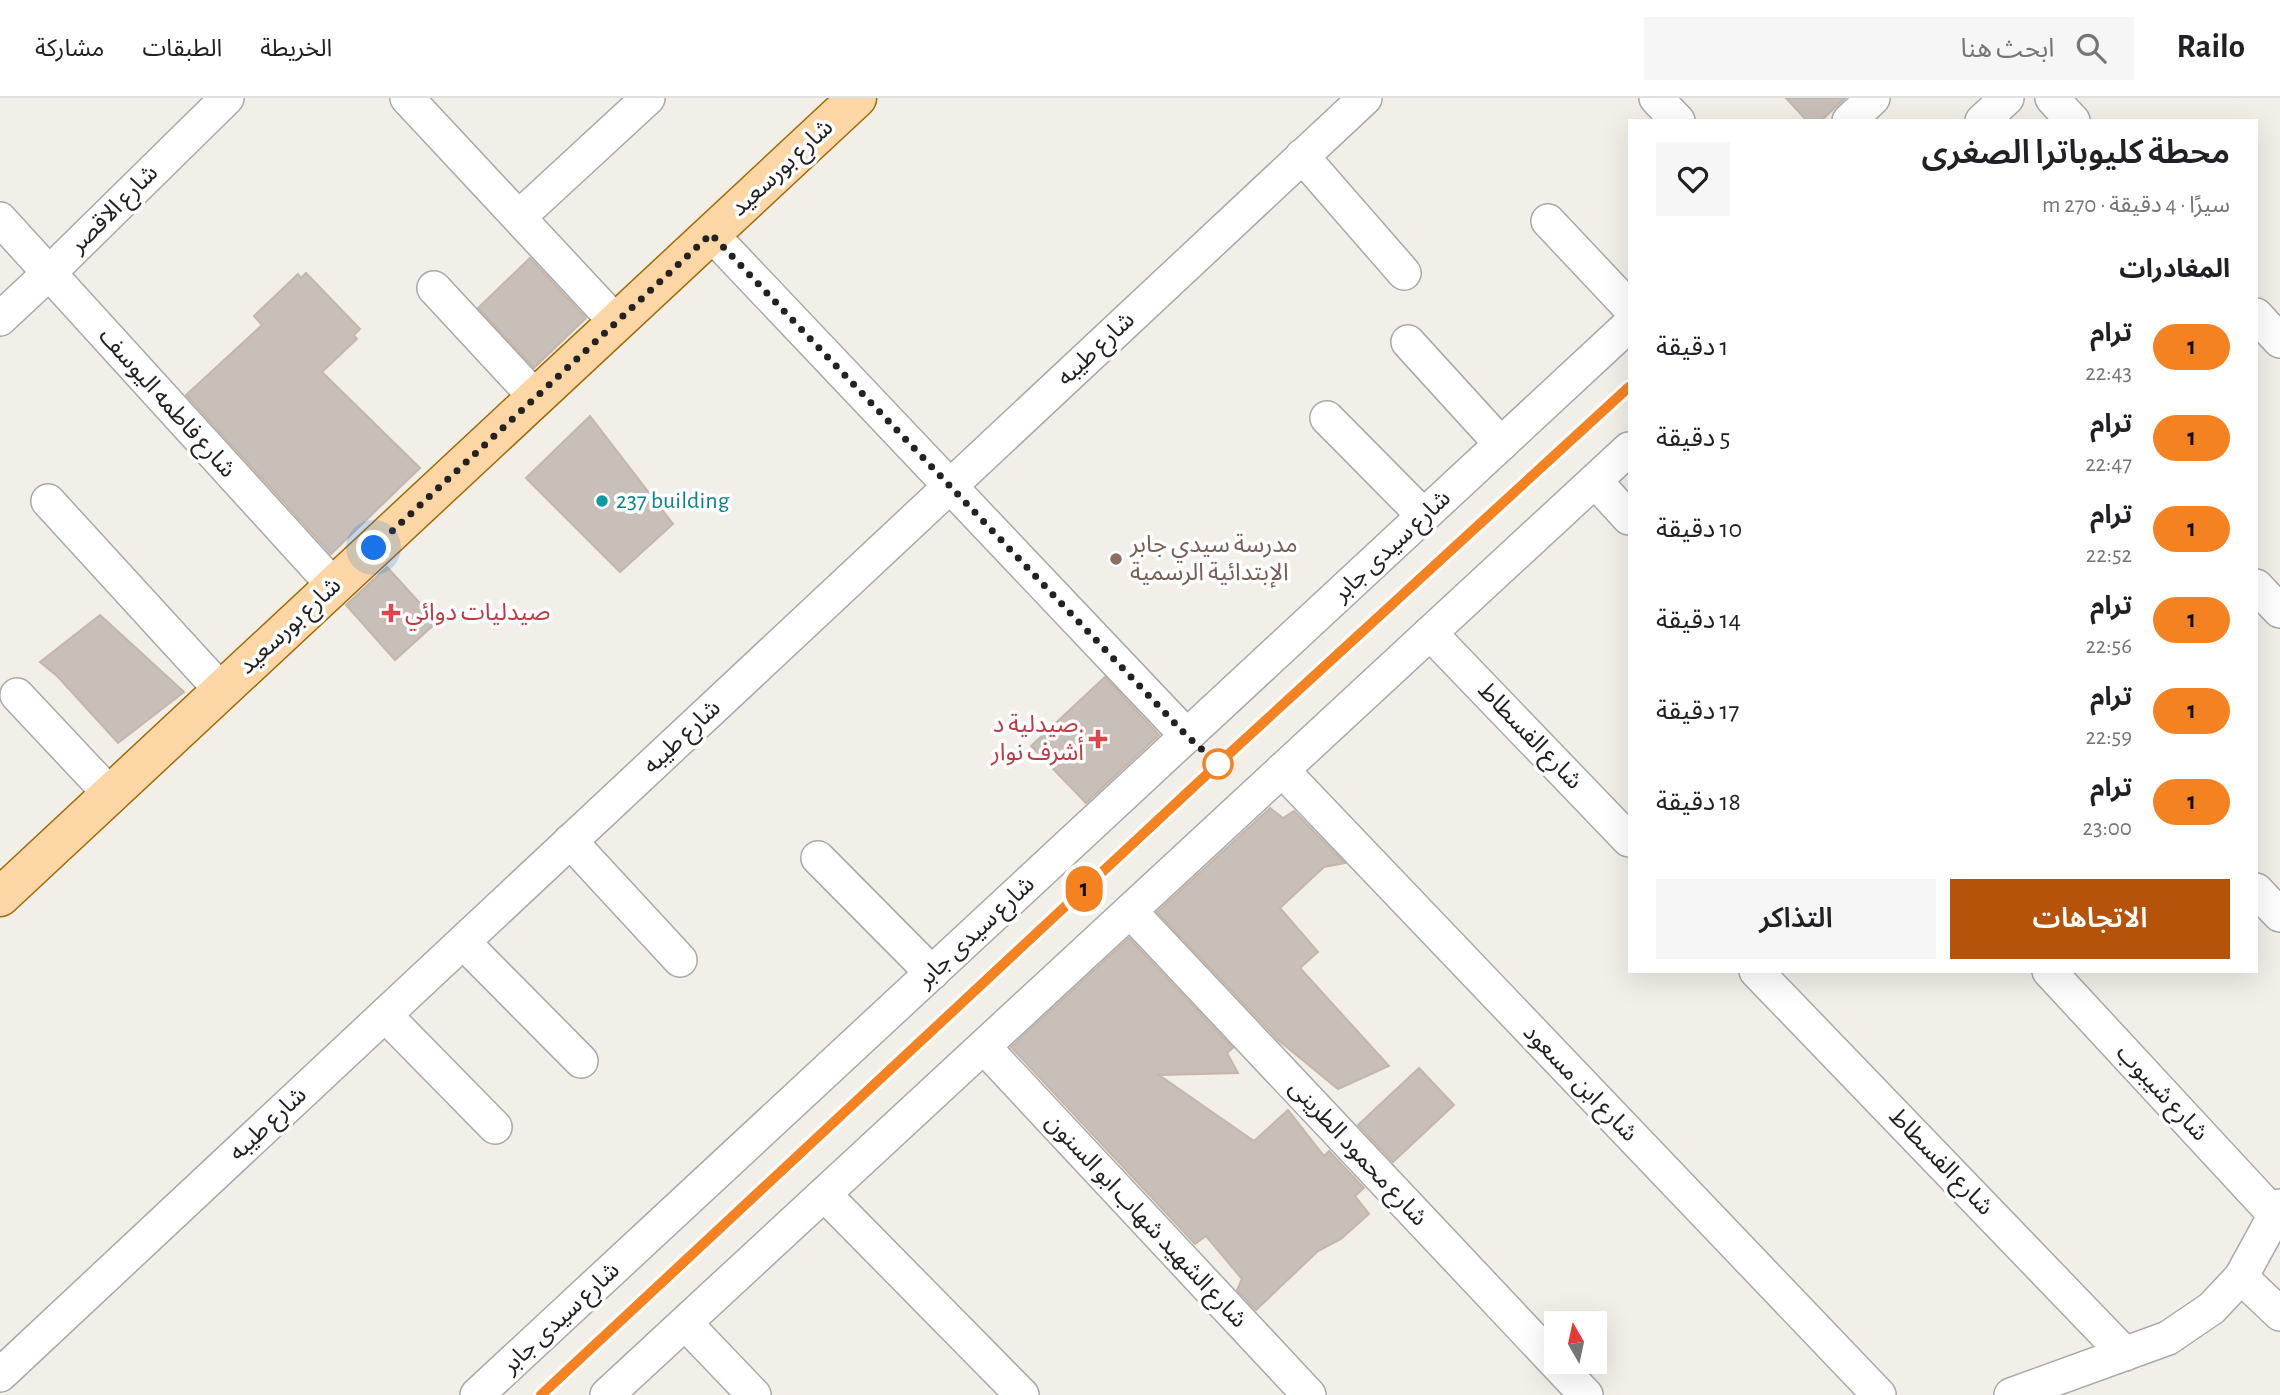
<!DOCTYPE html>
<html lang="ar">
<head>
<meta charset="utf-8">
<style>
  body { margin:0; font-family:"Alegreya Sans","Noto Sans Arabic",sans-serif; background:#f6f6f6; color:#202124; direction:rtl; height:100vh; display:flex; flex-direction:column; font-size:26px; white-space:nowrap }
  * { box-sizing:border-box; margin:0 }
  p { font-size:23px; color:#757577 }
  .icon { flex:none; width:38px; height:38px; fill:none; stroke:currentColor; stroke-width:2; stroke-linecap:round; stroke-linejoin:round }
  .map { position:relative; flex:1; overflow:hidden; direction:ltr }
  .side { position:absolute; left:1628px; top:21px; width:630px; height:854px; display:flex; flex-direction:column; background:#fff; border-radius:0px; box-shadow:0 7px 28px #0002; direction:rtl }
  .side>* { flex:none }
  .badge { padding:0 14px; border-radius:23px; font-size:24px; line-height:46px }
  .needle { width:46px; rotate:351deg }
  .tools { position:absolute; left:1544px; top:1213px; display:grid; gap:14px }
  .tools a { display:grid; place-items:center; width:63px; height:63px; border-radius:0px; background:#fff; box-shadow:0 7px 28px #0002; font-size:35px }
  .you { position:absolute; width:35px; height:35px; margin:-18px; border:5px solid #fff; border-radius:50%; background:#1a73e8; box-shadow:0 0 0 10px #1a73e833 }
  .map>.badge { position:absolute; translate:-50% -50%; box-shadow:0 0 0 4px #fff }
  h2 { padding:0 28px; font-size:26px; line-height:63px }
  .round { display:grid; place-items:center; flex:none; width:74px; height:74px; border-radius:0px; background:#f6f6f6 }
  .head { display:flex; align-items:center; justify-content:space-between; height:119px; padding:0 28px }
  h1 { font-size:33px; font-weight:600; line-height:52px }
  .button { display:flex; gap:14px; margin-top:auto; padding:14px 28px }
  .button a { flex:1; height:80px; border-radius:0px; background:#b45309; color:#fff; font-size:28px; font-weight:600; line-height:80px; text-align:center }
  .button a+a { background:#f6f6f6; color:#202124 }
  ul { padding:0; list-style:none }
  li { display:flex; align-items:center; gap:21px; height:91px; padding:0 28px }
  li div { flex:1 }
  li b { display:block; font-size:26px }
  li em { font-style:normal }
  li .badge { min-width:77px; font-weight:700; text-align:center }
  header { display:flex; align-items:center; gap:42px; box-sizing:border-box; height:98px; padding:0 35px; background:#fff; border-bottom:2px solid #e0e0e0 }
  header strong { font-size:33px }
  nav { display:flex; gap:38px; margin-inline-start:auto; font-size:24px }
  .search { width:490px; height:63px; background:#f6f6f6; display:flex; align-items:center; gap:18px; box-sizing:border-box; padding:0 24px; border-radius:0px; color:#757577; font-size:26px }
  .map>svg:first-child { display:block }
</style>
</head>
<body>
<header>
<strong>Railo</strong>
<div class="search"><svg class="icon" aria-label="search" viewBox="0 0 24 24"><circle cx="10" cy="10" r="6"/><path d="M15 15l6 6"/></svg>ابحث هنا</div>
<nav><a>الخريطة</a><a>الطبقات</a><a>مشاركة</a></nav>
</header>
<div class="map">
<svg width="2280" height="1297" viewBox="0 0 2280 1297">
  <rect width="100%" height="100%" fill="#f2efe9"/>
  <g fill="#c7bfb8" stroke="#c4b6ab" stroke-width="2">
    <path d="M1786 0H1845L1821 23H1807Z"/>
    <path d="M530 160 586 220 534 270 478 210Z"/>
    <path d="M306 175 360 231 354 237 357 241 322 274 420 370 331 456 186 297 262 227 254 218 298 176 301 180Z"/>
    <path d="M590 318 673 426 620 474 526 380Z"/>
    <path d="M387 469 437 524 395 562 346 507Z"/>
    <path d="M100 517 184 594 118 645 58 579 40 564Z"/>
    <path d="M1105 579 1159 637 1086 705 1031 648Z"/>
    <path d="M1270 710 1283 720 1294 713 1345 765 1324 769 1280 810 1318 854 1300 870 1389 968 1338 991 1278 942 1157 814Z"/>
    <path d="M1129 840 1233 950 1227 955 1238 975 1159 977 1254 1043 1288 1012 1324 1058 1329 1053 1364 1090 1355 1098 1369 1116 1341 1141 1318 1153 1256 1212 1237 1192 1242 1181 1206 1138 1195 1146 1011 949Z"/>
    <path d="M1419 970 1454 1007 1393 1064 1358 1027Z"/>
  </g>
  <g fill="none" stroke-linecap="round" stroke-linejoin="round">
    <defs>
      <g id="minor">
        <path d="M407 0 616 224"/>
        <path d="M1656 0 1678 23"/>
        <path d="M2052 0 2073 23"/>
        <path d="M1849 23 1873 0"/>
        <path d="M1982 23 2007 0"/>
        <path d="M1302 58 1404 175"/>
        <path d="M519 119 648 0"/>
        <path d="M0 121 334 488"/>
        <path d="M1548 123 1629 209"/>
        <path d="M711 136 1187 638"/>
        <path d="M434 190 536 300"/>
        <path d="M2256 217 2280 243"/>
        <path d="M0 221 49 175 227 0"/>
        <path d="M1408 244 1501 346"/>
        <path d="M1327 320 1424 418"/>
        <path d="M1595 383 1629 420"/>
        <path d="M48 403 221 592"/>
        <path d="M2256 488 2280 513"/>
        <path d="M1430 535 1629 742"/>
        <path d="M17 597 110 696"/>
        <path d="M1282 672 1879 1297"/>
        <path d="M570 743 680 862"/>
        <path d="M818 760 932 875"/>
        <path d="M2256 792 2280 817"/>
        <path d="M1130 813 1586 1297"/>
        <path d="M463 844 581 963"/>
        <path d="M1756 873 2125 1256"/>
        <path d="M2049 873 2275 1117"/>
        <path d="M385 917 495 1029"/>
        <path d="M984 949 1309 1297"/>
        <path d="M824 1096 1022 1297"/>
        <path d="M2241 1179 2280 1216"/>
        <path d="M685 1225 754 1297"/>
        <path d="M0 1277 1365 0"/>
        <path d="M477 1297 1629 227"/>
        <path d="M607 1297 1629 351"/>
        <path d="M2011 1297 2168 1240 2212 1210 2241 1179 2280 1108"/>
      </g>
      <path id="major" d="M0 799 857 0"/>
    </defs>
    <use href="#minor" stroke="#a9a9a9" stroke-width="36"/>
    <use href="#major" stroke="#a06b00" stroke-width="41"/>
    <use href="#minor" stroke="#fff" stroke-width="33"/>
    <use href="#major" stroke="#fcd6a4" stroke-width="38"/>
  </g>
  <g fill="none" stroke-linecap="round" stroke-linejoin="round">
    <defs>
      <path id="line" d="M541 1297 1218 666 1629 289"/>
    </defs>
    <use href="#line" stroke="#fff" stroke-width="16"/>
    <use href="#line" stroke="#f58220" stroke-width="10"/>
    <path stroke="#222" stroke-width="7" stroke-dasharray="0 12.6" d="M374 450 711 136 1187 638 1218 666"/>
  </g>
  <circle fill="#0f9aa8" stroke="#fff" stroke-width="2.5" cx="602" cy="403" r="7"/>
  <circle fill="#8d6e63" stroke="#fff" stroke-width="2.5" cx="1116" cy="461" r="7"/>
  <g fill="#e0444e" stroke="#fff" stroke-width="2.5">
    <path d="M387.5 504.5h7v7h7v7h-7v7h-7v-7h-7v-7h7z"/>
    <path d="M1094.5 630.5h7v7h7v7h-7v7h-7v-7h-7v-7h7z"/>
  </g>
  <circle fill="#fff" stroke="#f58220" stroke-width="3.5" cx="1218" cy="666" r="14"/>
  <g text-anchor="middle" dominant-baseline="central" stroke-width="7" stroke-linejoin="round" paint-order="stroke">
    <g font-size="24" fill="#222" stroke="#fff">
      <text transform="translate(782 70) rotate(-43)">شارع بورسعيد</text>
      <text transform="translate(114 111) rotate(-45)">شارع الاقصر</text>
      <text transform="translate(1096 251) rotate(-43)">شارع طيبه</text>
      <text transform="translate(167 305) rotate(48)">شارع فاطمه اليوسف</text>
      <text transform="translate(1392 448) rotate(-43)">شارع سيدى جابر</text>
      <text transform="translate(290 528) rotate(-43)">شارع بورسعيد</text>
      <text transform="translate(1530 638) rotate(46)">شارع الفسطاط</text>
      <text transform="translate(682 639) rotate(-43)">شارع طيبه</text>
      <text transform="translate(976 834) rotate(-43)">شارع سيدى جابر</text>
      <text transform="translate(1580 985) rotate(46)">شارع ابن مسعود</text>
      <text transform="translate(2162 995) rotate(47)">شارع شيبوب</text>
      <text transform="translate(268 1026) rotate(-43)">شارع طيبه</text>
      <text transform="translate(1358 1055) rotate(47)">شارع محمود الطرينى</text>
      <text transform="translate(1941 1064) rotate(46)">شارع الفسطاط</text>
      <text transform="translate(1146 1123) rotate(47)">شارع الشهيد شهاب ابو السنون</text>
      <text transform="translate(561 1220) rotate(-43)">شارع سيدى جابر</text>
    </g>
    <g font-size="24" fill="#0d838f" stroke="#fff" text-anchor="start">
      <text x="616" y="403">237 building</text>
    </g>
    <g font-size="24" fill="#785e54" stroke="#fff" text-anchor="start">
      <text x="1130" y="447">مدرسة سيدي جابر<tspan x="1130" dy="28">الإبتدائية الرسمية</tspan></text>
    </g>
    <g font-size="24" fill="#be3a42" stroke="#fff" text-anchor="start">
      <text x="405" y="515">صيدليات دوائي</text>
      <text x="1084" y="627" text-anchor="end">صيدلية د.<tspan x="1084" dy="28">أشرف نوار</tspan></text>
    </g>
  </g>
</svg>
<div class="tools">
<a><svg class="needle" viewBox="-14 -14 28 28"><path d="M0-13l5 13h-10z" fill="#e53935"/><path d="M0 13l5-13h-10z" fill="#757577"/></svg></a>
</div>
<div class="you" style="left:374px;top:450px"></div>
<b class="badge" style="left:1084px;top:791px;background:#f58220;color:#111">1</b>
<section class="side">
<div class="head"><div><h1>محطة كليوباترا الصغرى</h1><p>سيرًا · 4 دقيقة · 270 m</p></div><a class="round"><svg class="icon" aria-label="heart" viewBox="0 0 24 24"><path d="M12 20l-8-8c-3-5 5-10 8-4 3-6 11-1 8 4z"/></svg></a></div>
<h2>المغادرات</h2>
<ul>
<li><span class="badge" style="background:#f58220;color:#111">1</span><div><b>ترام</b><p>22:43</p></div><em>1 دقيقة</em></li>
<li><span class="badge" style="background:#f58220;color:#111">1</span><div><b>ترام</b><p>22:47</p></div><em>5 دقيقة</em></li>
<li><span class="badge" style="background:#f58220;color:#111">1</span><div><b>ترام</b><p>22:52</p></div><em>10 دقيقة</em></li>
<li><span class="badge" style="background:#f58220;color:#111">1</span><div><b>ترام</b><p>22:56</p></div><em>14 دقيقة</em></li>
<li><span class="badge" style="background:#f58220;color:#111">1</span><div><b>ترام</b><p>22:59</p></div><em>17 دقيقة</em></li>
<li><span class="badge" style="background:#f58220;color:#111">1</span><div><b>ترام</b><p>23:00</p></div><em>18 دقيقة</em></li>
</ul>
<div class="button"><a>الاتجاهات</a><a>التذاكر</a></div>
</section>
</div>
</body>
</html>
